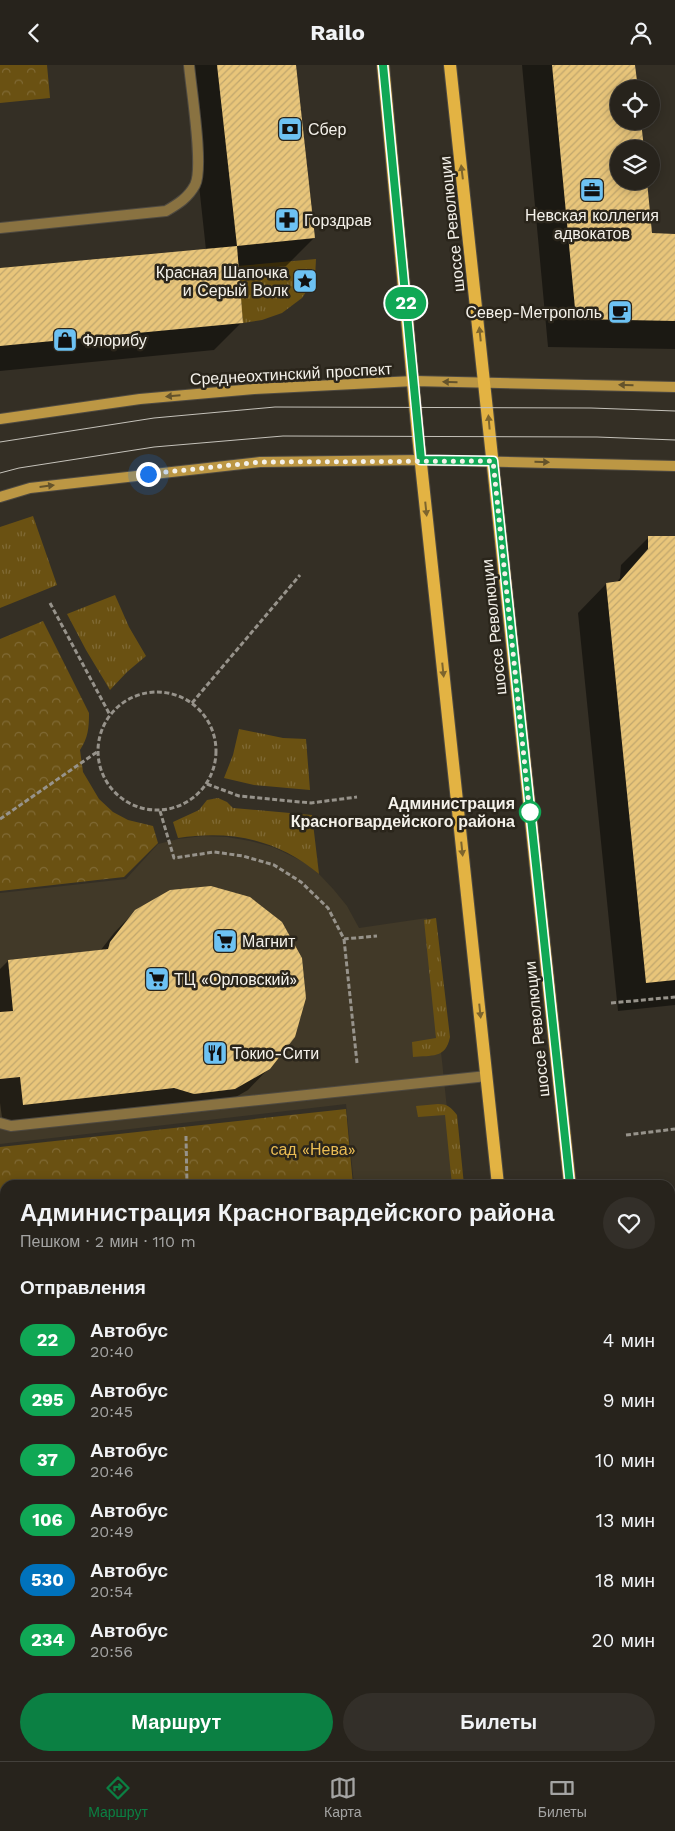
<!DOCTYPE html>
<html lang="ru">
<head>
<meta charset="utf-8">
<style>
  body { margin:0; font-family:"Work Sans",sans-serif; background:#332f29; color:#f1f3f6; height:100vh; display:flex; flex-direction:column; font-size:19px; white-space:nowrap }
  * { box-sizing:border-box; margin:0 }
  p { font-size:16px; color:#a4a4a3 }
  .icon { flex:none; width:28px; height:28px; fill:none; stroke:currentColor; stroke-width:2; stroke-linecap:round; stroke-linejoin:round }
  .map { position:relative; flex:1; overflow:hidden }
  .details { position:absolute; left:0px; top:1115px; width:675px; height:581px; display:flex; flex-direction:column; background:#27231c; border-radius:15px 15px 0 0; box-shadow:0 2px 12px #0003,0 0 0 1px #43403b }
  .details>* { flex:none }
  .badge { padding:0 10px; border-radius:16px; font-size:18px; line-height:32px }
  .controls { position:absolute; left:610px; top:15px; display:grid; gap:10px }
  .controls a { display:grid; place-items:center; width:50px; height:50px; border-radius:50%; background:#27231c; box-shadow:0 2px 12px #0003,0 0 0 1px #43403b; font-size:25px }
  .you { position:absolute; width:25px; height:25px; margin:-12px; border:4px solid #fff; border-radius:50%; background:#1a73e8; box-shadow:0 0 0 8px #1a73e833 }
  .map>.badge { position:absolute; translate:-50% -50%; box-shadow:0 0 0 2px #fff }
  h2 { padding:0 20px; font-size:19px; line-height:45px }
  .round { display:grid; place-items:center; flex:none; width:52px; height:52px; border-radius:26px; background:#332f29 }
  .headline { display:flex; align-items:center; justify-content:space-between; height:85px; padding:0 20px }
  h1 { font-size:24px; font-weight:700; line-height:38px }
  .action { display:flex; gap:10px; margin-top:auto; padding:10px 20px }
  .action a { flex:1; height:58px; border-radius:30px; background:#0b8043; color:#fff; font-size:20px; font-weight:700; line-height:58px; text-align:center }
  .action a+a { background:#332f29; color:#f1f3f6 }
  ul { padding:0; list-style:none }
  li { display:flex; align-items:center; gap:15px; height:60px; padding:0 20px }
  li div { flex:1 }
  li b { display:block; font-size:19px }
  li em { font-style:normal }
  li .badge { min-width:55px; font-weight:700; text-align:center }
  header { display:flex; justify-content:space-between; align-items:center; height:65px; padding:0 20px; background:#27231c; font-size:22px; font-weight:700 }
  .tab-bar { display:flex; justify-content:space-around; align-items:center; height:70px; border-top:1px solid #43403b; background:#27231c; font-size:14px; color:#a4a4a3 }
  .tab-bar a { display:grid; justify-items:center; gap:2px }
  .tab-bar .current { color:#0b8043 }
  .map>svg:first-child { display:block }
</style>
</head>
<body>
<header><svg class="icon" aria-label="back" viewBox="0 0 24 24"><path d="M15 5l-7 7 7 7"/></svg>Railo<svg class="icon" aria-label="person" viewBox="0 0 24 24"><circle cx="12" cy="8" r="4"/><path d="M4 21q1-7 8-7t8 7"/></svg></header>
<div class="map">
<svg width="675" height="1696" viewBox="0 0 675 1696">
  <defs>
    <pattern id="grass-tufts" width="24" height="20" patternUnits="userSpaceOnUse" patternTransform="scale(1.25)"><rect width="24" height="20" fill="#6a5112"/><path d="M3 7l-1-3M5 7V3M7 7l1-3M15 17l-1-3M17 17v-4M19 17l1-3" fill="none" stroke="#806a35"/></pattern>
    <pattern id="park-crowns" width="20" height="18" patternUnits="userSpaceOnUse" patternTransform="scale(1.25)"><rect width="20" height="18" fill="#6a5112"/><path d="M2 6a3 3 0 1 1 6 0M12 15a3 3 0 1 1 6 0" fill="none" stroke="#806a35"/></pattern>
    <pattern id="building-hatch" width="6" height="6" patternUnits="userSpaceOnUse" patternTransform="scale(1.25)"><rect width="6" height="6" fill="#e8c57a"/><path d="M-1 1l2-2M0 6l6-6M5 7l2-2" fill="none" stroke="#c0a66d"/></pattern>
  </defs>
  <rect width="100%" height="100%" fill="#342f25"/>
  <path fill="#413928" d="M203 771 227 772 250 776 273 782 304 797 319 809 334 825 347 841 359 863 427 853 455 1120H354L346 1039 0 1079V828L126 814 158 779 178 774Z"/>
  <g fill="url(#grass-tufts)">
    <path d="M316 194 315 213 302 233 282 248 262 255 243 258 238 201Z"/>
    <path d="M33 451 57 520 0 543V462Z"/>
    <path d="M115 530 129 562 146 591 127 607 110 625 86 585 67 549Z"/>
    <path d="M239 664 283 673 306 674 310 725 254 720 224 713 233 690Z"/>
    <path d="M218 733 227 737 233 743 312 750 319 809C277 774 231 765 178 773L173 757 199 745 207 735Z"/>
    <path d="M436 853 450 972C446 994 431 990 413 992L412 977 436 973 424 855Z"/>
    <path d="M438 1039C447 1039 451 1042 457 1050L464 1120H452L445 1050 418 1052 416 1041Z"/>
    <path d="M447 1691H521V1696H448Z"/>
  </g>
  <g fill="url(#park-crowns)">
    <path d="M0 0H47L50 33 0 38Z"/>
    <path d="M43 556 89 648C89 663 88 673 80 685L83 707 99 734 113 747 128 755 153 761 158 778 124 812 0 826V574Z"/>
    <path d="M346 1044 353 1120H5V1691H405V1696H0V1082Z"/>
  </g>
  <g fill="#0007">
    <path d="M186 0H295L314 173 286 201 238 206 242 257 214 285 0 306V205L206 185Z"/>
    <path d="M522 0H634L619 24V116L651 169 675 170V284L548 282Z"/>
    <path d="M649 472 675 473V940L618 946 578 548 606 519 616 518 620 513 621 500Z"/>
    <path d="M135 846 269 1003 248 1025 213 1045 172 1049 153 1044 3 1060 0 1038V904L8 896 100 886 114 868Z"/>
  </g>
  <g fill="url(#building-hatch)">
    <path d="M217 0H296L315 173 237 181Z"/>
    <path d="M552 0H635L638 24H619V56H641L644 84H619V116H647L652 168 675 169V256L576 254Z"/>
    <path d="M237 181 243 258 0 281V203Z"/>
    <path d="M648 471H675V915L646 918 606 518 620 516 648 484Z"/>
    <path d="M211 821 250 832 282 857 302 893 306 933 295 972 270 1004 235 1024 194 1029 174 1023 23 1040 20 1012 0 1014V947L13 946 8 895 108 884 110 877 135 845 170 825Z"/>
  </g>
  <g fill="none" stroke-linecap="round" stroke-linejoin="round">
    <defs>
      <g id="service">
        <path d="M0 163 166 146C178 139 188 133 195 120 204 103 191 23 189 0"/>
        <path d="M0 1058 11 1061 487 1011"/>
        <path d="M670 1302 675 1301"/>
      </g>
      <g id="secondary">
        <path d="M0 354 140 334 254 324 414 316 675 322"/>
        <path d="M0 432 30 423 260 397 421 395 675 401"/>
      </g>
      <g id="primary">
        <path d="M383 0 418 371 498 1120"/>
        <path d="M450 0 570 1120"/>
        <path d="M558 1691 559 1696"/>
        <path d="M629 1691V1696"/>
      </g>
    </defs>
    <use href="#service" stroke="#4f4a41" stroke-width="12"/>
    <use href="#secondary" stroke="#4f4a41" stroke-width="12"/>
    <use href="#primary" stroke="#4f4a41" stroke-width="14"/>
    <g stroke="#97938b" stroke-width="3" stroke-dasharray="5 2.5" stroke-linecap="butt">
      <path d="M50 538 110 650"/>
      <circle cx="157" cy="686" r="59"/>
      <path d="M192 638 300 510"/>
      <path d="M207 719 239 731 311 738 357 732"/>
      <path d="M160 746 174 793 214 787 243 791 274 800 301 817 328 843 344 874 377 871"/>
      <path d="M0 754 97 687"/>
      <path d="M344 874 357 998"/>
      <path d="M611 938 675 932"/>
      <path d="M626 1070 675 1064"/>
      <path d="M186 1071 187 1120"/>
      <path d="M0 1312 5 1316"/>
      <path d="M0 1466 5 1462"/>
      <path d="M0 1553 5 1556"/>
      <path d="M145 1691 148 1696"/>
      <path d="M275 1696 277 1691"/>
    </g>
    <use href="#service" stroke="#897241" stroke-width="10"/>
    <use href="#secondary" stroke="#bc9744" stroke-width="10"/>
    <use href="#primary" stroke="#e3b343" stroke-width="12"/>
    <g stroke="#c5c2ba" stroke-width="1">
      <path d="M0 377 154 353 275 342 591 343 675 346"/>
      <path d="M0 408 19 403 154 382 283 371 597 372 675 375"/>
    </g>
  </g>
  <defs><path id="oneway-solid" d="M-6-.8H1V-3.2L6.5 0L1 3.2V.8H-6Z" transform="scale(1.25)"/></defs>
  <g fill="#7d652d">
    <use href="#oneway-solid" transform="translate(462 107) rotate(-97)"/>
    <use href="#oneway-solid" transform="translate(480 269) rotate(-96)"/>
    <use href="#oneway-solid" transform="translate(489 357) rotate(-95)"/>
    <use href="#oneway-solid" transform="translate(426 444) rotate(84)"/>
    <use href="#oneway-solid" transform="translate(443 605) rotate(84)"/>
    <use href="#oneway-solid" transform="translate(462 784) rotate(84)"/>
    <use href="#oneway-solid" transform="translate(480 946) rotate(84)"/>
  </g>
  <g fill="#64532b">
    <use href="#oneway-solid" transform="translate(450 317) rotate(-179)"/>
    <use href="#oneway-solid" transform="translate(626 320) rotate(-179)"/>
    <use href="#oneway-solid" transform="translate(173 331) rotate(175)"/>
    <use href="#oneway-solid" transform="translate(542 397) rotate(1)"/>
    <use href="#oneway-solid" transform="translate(47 421) rotate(-7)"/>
  </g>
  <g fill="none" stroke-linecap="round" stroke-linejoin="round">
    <defs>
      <path id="line" d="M383 0 421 395 493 396 570 1120"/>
    </defs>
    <use href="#line" stroke="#fff" stroke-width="11"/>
    <use href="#line" stroke="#10a855" stroke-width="8"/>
    <path stroke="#f4f1ea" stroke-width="5" stroke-dasharray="0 9" d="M148 409 260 397 493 396 530 750V747"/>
  </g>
  <defs>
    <symbol id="bank-square" viewBox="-11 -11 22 22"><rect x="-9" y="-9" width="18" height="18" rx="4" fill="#6dc2f3" stroke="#2a251b"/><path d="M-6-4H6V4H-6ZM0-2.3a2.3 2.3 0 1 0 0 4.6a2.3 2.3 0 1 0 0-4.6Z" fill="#111"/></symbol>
    <symbol id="office-square" viewBox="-11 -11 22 22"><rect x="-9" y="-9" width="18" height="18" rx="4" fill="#6dc2f3" stroke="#2a251b"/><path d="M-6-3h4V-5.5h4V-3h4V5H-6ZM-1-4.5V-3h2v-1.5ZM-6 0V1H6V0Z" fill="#111"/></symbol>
    <symbol id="pharmacy-square" viewBox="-11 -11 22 22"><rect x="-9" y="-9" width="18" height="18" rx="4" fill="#6dc2f3" stroke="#2a251b"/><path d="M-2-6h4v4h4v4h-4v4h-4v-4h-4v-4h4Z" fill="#111"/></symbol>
    <symbol id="sight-square" viewBox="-11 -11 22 22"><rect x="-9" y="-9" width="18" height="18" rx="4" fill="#6dc2f3" stroke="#2a251b"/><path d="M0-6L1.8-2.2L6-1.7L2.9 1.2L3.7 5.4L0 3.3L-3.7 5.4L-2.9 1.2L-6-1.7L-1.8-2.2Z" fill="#111"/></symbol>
    <symbol id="cafe-square" viewBox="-11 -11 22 22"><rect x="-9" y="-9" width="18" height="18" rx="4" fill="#6dc2f3" stroke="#2a251b"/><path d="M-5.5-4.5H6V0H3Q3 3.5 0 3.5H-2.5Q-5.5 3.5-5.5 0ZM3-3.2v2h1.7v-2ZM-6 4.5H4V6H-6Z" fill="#111"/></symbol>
    <symbol id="shop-square" viewBox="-11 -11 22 22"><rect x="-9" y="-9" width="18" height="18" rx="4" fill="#6dc2f3" stroke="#2a251b"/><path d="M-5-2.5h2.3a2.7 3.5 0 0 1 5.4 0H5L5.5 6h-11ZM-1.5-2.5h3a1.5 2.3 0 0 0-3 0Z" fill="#111"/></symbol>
    <symbol id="supermarket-square" viewBox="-11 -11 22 22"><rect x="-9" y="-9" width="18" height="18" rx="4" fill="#6dc2f3" stroke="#2a251b"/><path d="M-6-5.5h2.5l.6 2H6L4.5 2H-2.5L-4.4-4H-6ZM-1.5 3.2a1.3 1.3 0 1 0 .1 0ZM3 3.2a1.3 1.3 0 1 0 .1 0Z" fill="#111"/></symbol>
    <symbol id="restaurant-square" viewBox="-11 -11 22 22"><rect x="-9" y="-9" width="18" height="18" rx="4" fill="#6dc2f3" stroke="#2a251b"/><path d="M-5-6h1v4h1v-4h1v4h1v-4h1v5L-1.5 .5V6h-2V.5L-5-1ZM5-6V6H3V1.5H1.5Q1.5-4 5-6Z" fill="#111"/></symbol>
  </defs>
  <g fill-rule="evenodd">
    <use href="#bank-square" x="276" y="50" width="28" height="28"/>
    <use href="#office-square" x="578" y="111" width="28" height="28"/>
    <use href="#pharmacy-square" x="273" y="141" width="28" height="28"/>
    <use href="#sight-square" x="291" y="202" width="28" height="28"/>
    <use href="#cafe-square" x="606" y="233" width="28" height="28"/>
    <use href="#shop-square" x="51" y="261" width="28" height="28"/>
    <use href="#supermarket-square" x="211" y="862" width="28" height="28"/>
    <use href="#supermarket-square" x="143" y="900" width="28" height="28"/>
    <use href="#restaurant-square" x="201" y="974" width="28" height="28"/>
  </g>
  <circle fill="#fff" stroke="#10a855" stroke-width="2.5" cx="530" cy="747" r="10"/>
  <g text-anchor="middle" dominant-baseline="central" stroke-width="5" stroke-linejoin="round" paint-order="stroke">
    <g font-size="16" fill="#f4f1ea" stroke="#2a251b" text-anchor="start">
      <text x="308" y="64">Сбер</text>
      <text x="592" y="150" text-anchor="middle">Невская коллегия<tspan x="592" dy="18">адвокатов</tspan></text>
      <text x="304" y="155">Горздрав</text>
      <text x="288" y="207" text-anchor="end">Красная Шапочка<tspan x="288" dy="18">и Серый Волк</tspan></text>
      <text x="602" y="247" text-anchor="end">Север-Метрополь</text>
      <text x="82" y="275">Флорибу</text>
      <text x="242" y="876">Магнит</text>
      <text x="174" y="914">ТЦ «Орловский»</text>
      <text x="232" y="988">Токио-Сити</text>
    </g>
    <g font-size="16" fill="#f4f1ea" stroke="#2a251b">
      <text transform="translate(452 159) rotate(-96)">шоссе Революции</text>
      <text transform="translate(291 309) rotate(-3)">Среднеохтинский проспект</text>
      <text transform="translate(494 562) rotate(-96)">шоссе Революции</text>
      <text transform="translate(537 964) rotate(-96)">шоссе Революции</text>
    </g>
    <g font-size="16" font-weight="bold" fill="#f4f1ea" stroke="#2a251b" text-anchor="end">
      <text x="515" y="738">Администрация<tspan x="515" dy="18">Красногвардейского района</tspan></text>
    </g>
    <g font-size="16" fill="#eabc54" stroke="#2a251b">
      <text x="313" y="1084">сад «Нева»</text>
    </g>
  </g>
</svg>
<div class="controls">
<a><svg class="icon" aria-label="locate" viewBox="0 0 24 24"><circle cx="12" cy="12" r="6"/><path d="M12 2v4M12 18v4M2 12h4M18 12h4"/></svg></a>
<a><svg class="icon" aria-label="layers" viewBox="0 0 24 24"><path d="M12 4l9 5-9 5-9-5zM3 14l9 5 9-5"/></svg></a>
</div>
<div class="you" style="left:148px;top:409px"></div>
<b class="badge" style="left:406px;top:238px;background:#10a855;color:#fff">22</b>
<section class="details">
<div class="headline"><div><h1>Администрация Красногвардейского района</h1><p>Пешком · 2 мин · 110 m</p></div><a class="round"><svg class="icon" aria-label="heart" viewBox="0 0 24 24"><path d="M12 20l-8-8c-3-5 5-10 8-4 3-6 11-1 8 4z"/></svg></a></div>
<h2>Отправления</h2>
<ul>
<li><span class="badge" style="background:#10a855;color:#fff">22</span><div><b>Автобус</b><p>20:40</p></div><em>4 мин</em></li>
<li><span class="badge" style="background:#10a855;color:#fff">295</span><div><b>Автобус</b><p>20:45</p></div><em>9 мин</em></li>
<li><span class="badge" style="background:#10a855;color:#fff">37</span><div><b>Автобус</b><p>20:46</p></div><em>10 мин</em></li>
<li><span class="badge" style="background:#10a855;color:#fff">106</span><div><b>Автобус</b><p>20:49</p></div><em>13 мин</em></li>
<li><span class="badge" style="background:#0072bc;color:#fff">530</span><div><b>Автобус</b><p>20:54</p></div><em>18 мин</em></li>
<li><span class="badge" style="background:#10a855;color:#fff">234</span><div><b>Автобус</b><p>20:56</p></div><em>20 мин</em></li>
</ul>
<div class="action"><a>Маршрут</a><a>Билеты</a></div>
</section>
</div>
<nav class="tab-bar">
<a class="current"><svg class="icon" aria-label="directions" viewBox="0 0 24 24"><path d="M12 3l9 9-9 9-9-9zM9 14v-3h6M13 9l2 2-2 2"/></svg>Маршрут</a>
<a><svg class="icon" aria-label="map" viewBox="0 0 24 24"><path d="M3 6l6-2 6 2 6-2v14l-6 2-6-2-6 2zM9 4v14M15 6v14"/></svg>Карта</a>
<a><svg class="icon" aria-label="tickets" viewBox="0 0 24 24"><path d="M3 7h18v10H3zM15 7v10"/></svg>Билеты</a>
</nav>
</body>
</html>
